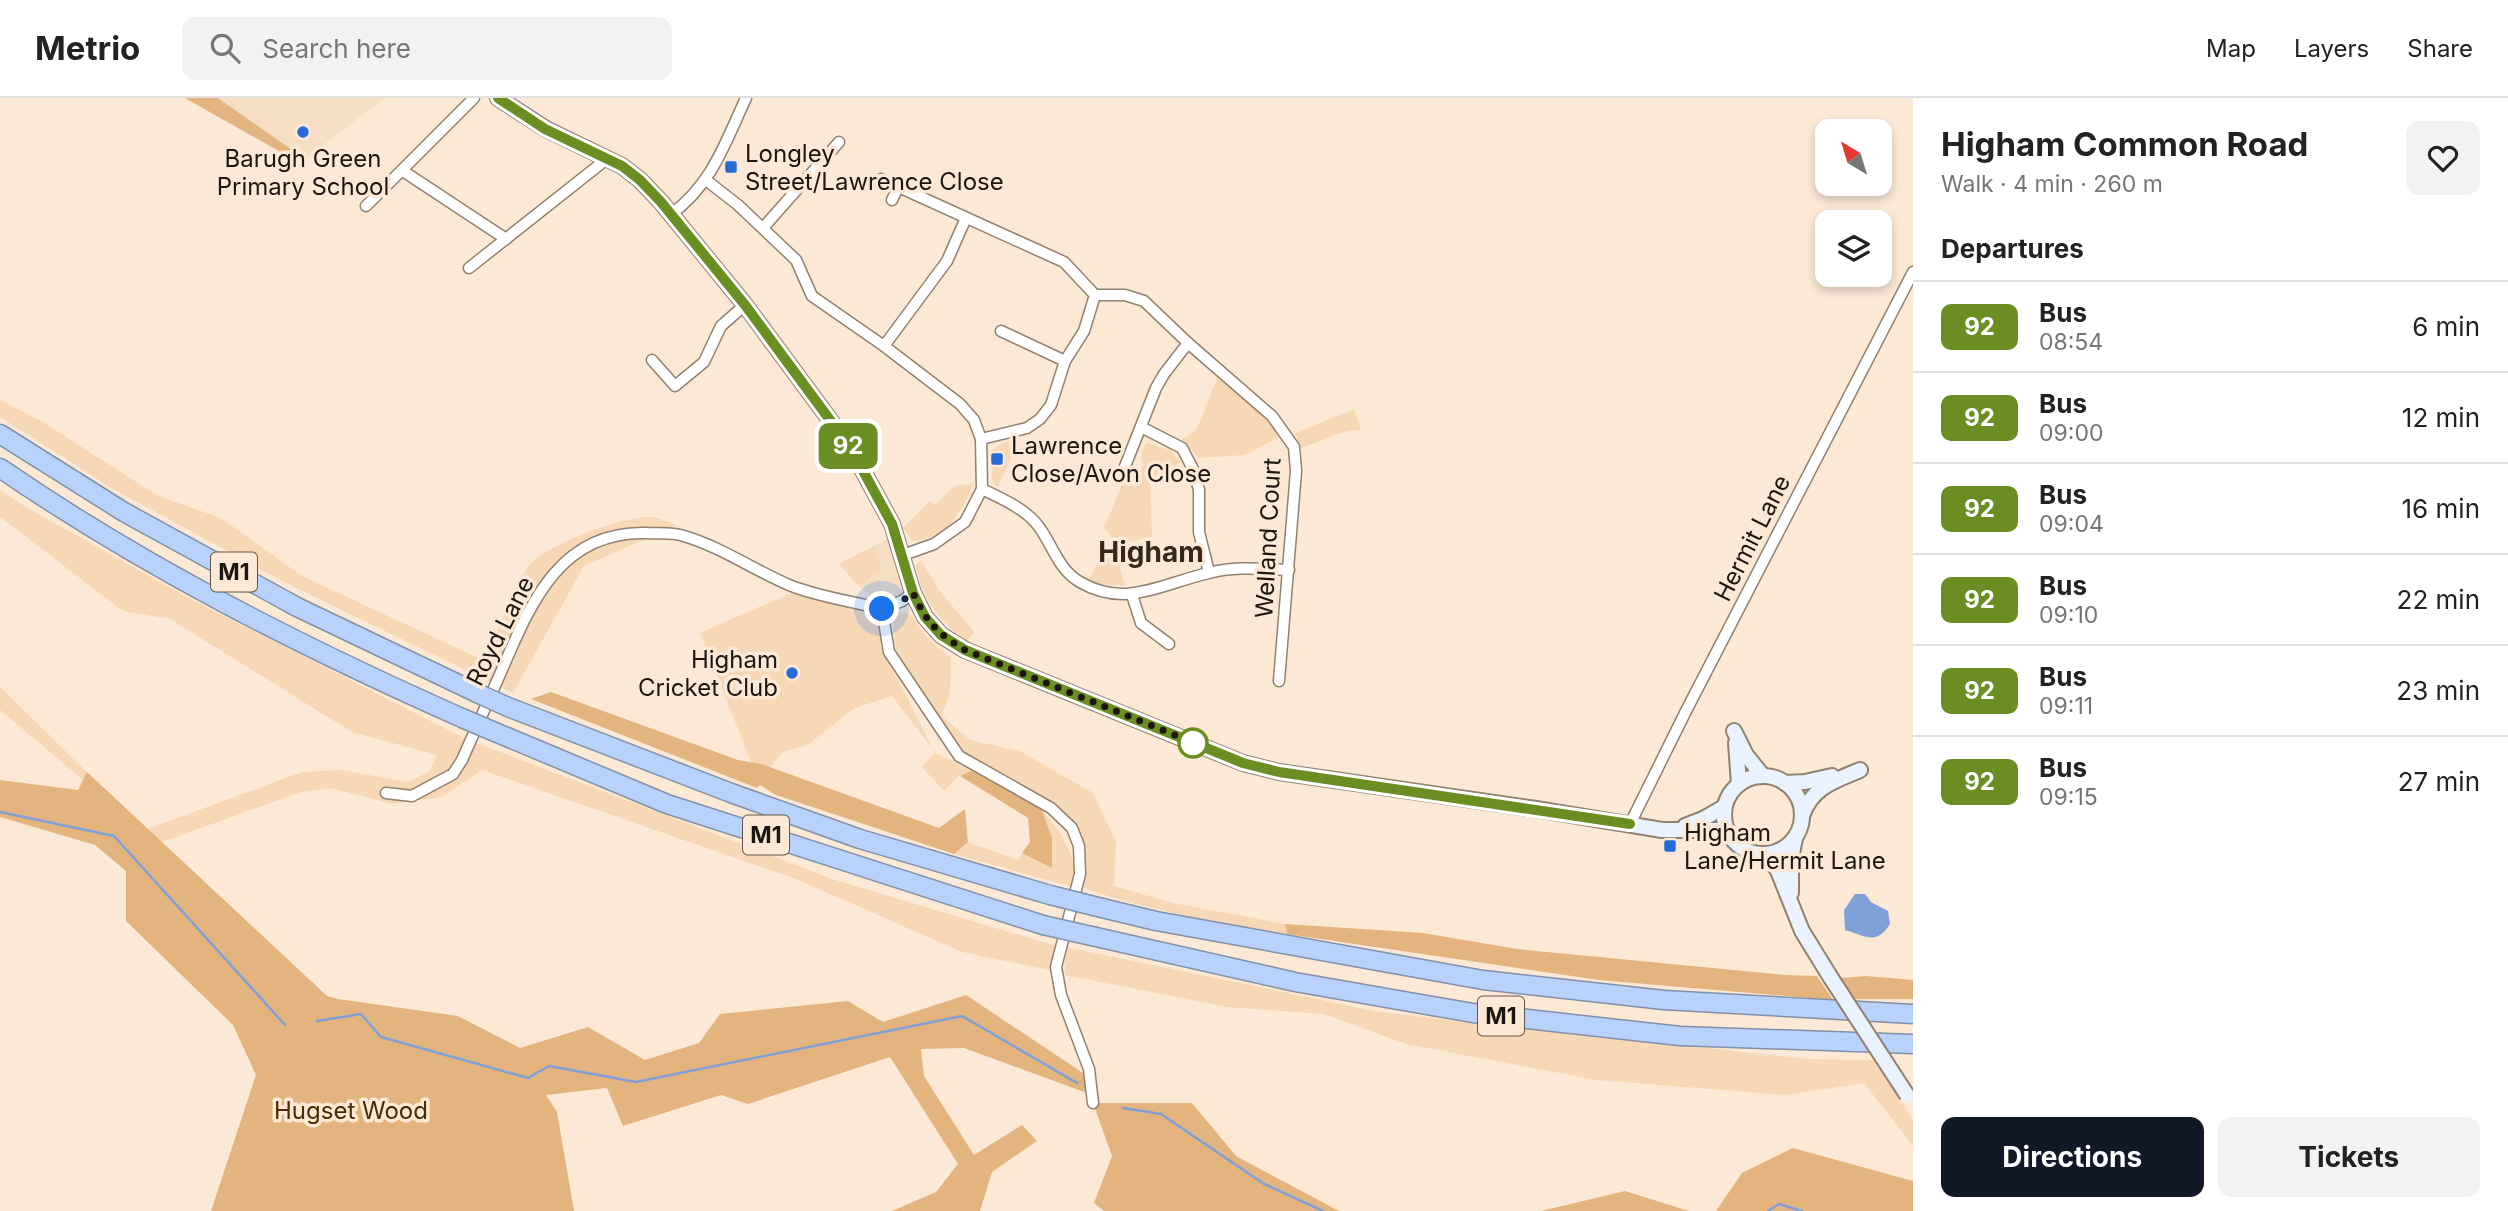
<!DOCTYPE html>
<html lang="en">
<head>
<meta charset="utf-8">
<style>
  body { margin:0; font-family:Inter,sans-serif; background:#f2f2f2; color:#222; height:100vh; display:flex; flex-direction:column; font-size:26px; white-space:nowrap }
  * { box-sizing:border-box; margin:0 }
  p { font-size:23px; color:#767676 }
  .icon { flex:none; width:38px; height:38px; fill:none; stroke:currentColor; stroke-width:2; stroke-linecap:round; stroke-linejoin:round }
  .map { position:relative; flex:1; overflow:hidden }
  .side { display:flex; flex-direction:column; background:#fff; width:595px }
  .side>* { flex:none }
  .badge { padding:0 14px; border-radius:10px; font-size:24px; line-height:46px }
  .needle { width:46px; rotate:322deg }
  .controls { position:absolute; left:1815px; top:21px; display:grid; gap:14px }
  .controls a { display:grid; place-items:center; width:77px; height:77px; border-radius:14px; background:#fff; box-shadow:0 4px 10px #0003; font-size:35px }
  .you { position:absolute; width:35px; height:35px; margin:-18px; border:5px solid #fff; border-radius:50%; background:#1a73e8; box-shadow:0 0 0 10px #1a73e833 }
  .map>.badge { position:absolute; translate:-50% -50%; box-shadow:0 0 0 4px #fff }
  h2 { padding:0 28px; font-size:26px; line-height:63px }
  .round { display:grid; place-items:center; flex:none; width:74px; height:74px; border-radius:14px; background:#f2f2f2 }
  .overview { display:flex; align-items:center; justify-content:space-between; height:119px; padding:0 28px }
  h1 { font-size:33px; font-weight:700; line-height:52px }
  .cta { display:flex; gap:14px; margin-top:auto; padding:14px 28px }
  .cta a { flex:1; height:80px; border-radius:14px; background:#111827; color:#fff; font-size:28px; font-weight:700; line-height:80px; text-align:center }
  .cta a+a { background:#f2f2f2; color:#222 }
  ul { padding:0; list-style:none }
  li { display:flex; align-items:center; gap:21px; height:91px; padding:0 28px; border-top:2px solid #e0e0e0 }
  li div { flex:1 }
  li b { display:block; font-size:26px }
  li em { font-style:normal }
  li .badge { min-width:77px; font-weight:700; text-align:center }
  header { display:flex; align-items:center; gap:42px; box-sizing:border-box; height:98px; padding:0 35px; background:#fff; border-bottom:2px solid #e0e0e0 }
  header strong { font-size:33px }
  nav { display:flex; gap:38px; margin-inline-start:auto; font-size:24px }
  .search { width:490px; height:63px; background:#f2f2f2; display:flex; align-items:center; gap:18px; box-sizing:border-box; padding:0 24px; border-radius:14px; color:#767676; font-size:26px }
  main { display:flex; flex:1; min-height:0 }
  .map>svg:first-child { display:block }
</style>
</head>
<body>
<header>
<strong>Metrio</strong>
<div class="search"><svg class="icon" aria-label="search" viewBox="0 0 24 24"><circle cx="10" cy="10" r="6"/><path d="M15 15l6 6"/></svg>Search here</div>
<nav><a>Map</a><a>Layers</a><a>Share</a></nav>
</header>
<main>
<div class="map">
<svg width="1913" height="1113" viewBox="0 0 1913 1113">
  <rect width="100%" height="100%" fill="#fbe9d6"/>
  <g fill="#f5dec4">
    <path d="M218 0H385L305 61Z"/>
    <path d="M891 439 907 486 903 494 888 504 873 503 839 466Z"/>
  </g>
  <g fill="#f7d8b6">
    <path d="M1219 275 1268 322 1280 339 1245 357 1198 360 1182 341 1197 331Z"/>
    <path d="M0 302 43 324 158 398 221 420 302 478 485 563C500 532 508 498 528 469 542 448 625 417 651 419 659 419 669 425 677 427L584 468 513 595 290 487 113 391 0 319Z"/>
    <path d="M1354 311 1361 332 1347 333 1301 350 1295 335Z"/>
    <path d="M1009 343 1013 356 998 389 995 387 992 381 993 352 997 348Z"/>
    <path d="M1147 345 1170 352 1181 364 1150 380 1152 439 1114 447 1125 488 1100 486 1089 481 1112 440 1104 430 1123 384 1134 388 1143 367C1139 358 1141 354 1147 345Z"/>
    <path d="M974 385C964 410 945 445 912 442L903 430 930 403 935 407 954 388Z"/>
    <path d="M0 392 29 411 185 498 466 641 835 782 1056 848 1049 872 962 854 796 781 482 672 442 699 392 706 331 690 301 694 162 744 147 731 302 674 342 672 408 684 430 673 437 657 352 634 170 521 123 513 0 419Z"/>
    <path d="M874 448 881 473 858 488 839 466Z"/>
    <path d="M921 462 939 492 974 534 967 543C939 522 922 503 916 467Z"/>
    <path d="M791 495 879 516 885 556 935 655 973 672 959 678 944 693 922 669 935 654 892 598 855 610 806 648 784 653 770 669 751 664 700 535Z"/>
    <path d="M892 513 910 516 926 539 951 560 950 594 942 618 970 642 1022 654 1093 695 1116 744 1114 788 1173 805 1285 826 1287 836C1223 826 1145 812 1084 790L1086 757 1078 731 1056 707 961 655 896 552Z"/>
    <path d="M0 589 87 674 83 682 0 612Z"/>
    <path d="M1042 712C1064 739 1075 753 1076 790L954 756 968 744 1018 762 1022 755 1052 769V740Z"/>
    <path d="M1066 849 1379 914 1807 961 1873 962 1913 1022V1048L1864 985 1787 997 1596 982 1406 946 1324 916 1226 909 1065 877Z"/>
  </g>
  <g fill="#e3b47d">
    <path d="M185 0H218L305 61 300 65Z"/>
    <path d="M551 594 738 662 761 666 939 730 965 711 968 744 954 756 776 697 760 687 757 690 531 601Z"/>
    <path d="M973 672 1042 712 1052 740V770L1022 755 1030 744 1028 720 960 678Z"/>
    <path d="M87 674 327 898 338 901 458 918 520 950 588 929 645 962 699 945 720 916 848 903 883 924 966 897 1086 977 1087 995 964 950 921 951 924 978 974 1057 1022 1027 1037 1043 992 1074 980 1113H892L936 1094 958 1066 890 959 748 1006 721 997 623 1028 607 990 546 997 557 1014 574 1113H211L256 977 233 927 126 823V773L95 747 0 719V682L78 692Z"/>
    <path d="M1285 826 1423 835 1517 851 1785 877 1817 878 1833 902 1599 882 1287 836Z"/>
    <path d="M1866 878 1913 882V901H1855L1841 880Z"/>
    <path d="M1093 1005H1192L1236 1058 1339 1113H1104L1094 1105 1112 1058Z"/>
    <path d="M1793 1050 1913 1083V1113H1716L1742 1075Z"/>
    <path d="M1625 1093 1689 1113H1541Z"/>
  </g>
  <path fill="#7fa1d8" d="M1855 796H1865L1871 804 1888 813 1890 826C1876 848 1866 838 1845 832L1844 812Z"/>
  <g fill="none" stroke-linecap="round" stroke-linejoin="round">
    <g stroke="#7fa1d8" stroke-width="2.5">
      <path d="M0 714 114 738 285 927"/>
      <path d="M317 923 361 916 381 939 528 980 549 968 636 984 962 918 1077 985"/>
      <path d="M1123 1010 1161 1016 1264 1086 1323 1113"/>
      <path d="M1768 1113 1779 1106 1802 1113"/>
    </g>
    <defs>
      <g id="street">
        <path d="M403 73 506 141"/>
        <path d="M881 81 1064 164 1095 197 1084 233 1065 263 1051 307 1040 321 1027 330 981 341"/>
        <path d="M706 82 738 107 796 162 812 198 884 248 960 306 974 322 981 341 982 391 965 424 934 446 903 457"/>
        <path d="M892 102 898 89"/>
        <path d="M366 108 474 0"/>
        <path d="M670 117C712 87 725 45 746 0"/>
        <path d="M763 130 839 44"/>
        <path d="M469 170 608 60"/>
        <path d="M1095 197H1125L1144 203 1188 245 1272 318 1294 349 1296 373 1279 583"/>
        <path d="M1001 233 1065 263"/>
        <path d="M884 248 947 163 966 120"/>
        <path d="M652 262 675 288 704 264 721 228 745 207"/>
        <path d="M1141 329 1182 350 1194 373 1199 392V434L1209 474"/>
        <path d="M1122 376 1156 290 1164 276 1188 245"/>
        <path d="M982 391C1000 400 1022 409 1036 425 1052 444 1057 471 1080 484 1126 511 1163 485 1209 475 1235 468 1261 471 1289 472"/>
        <path d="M913 495 902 503 882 511 889 554 959 658 1051 710 1072 730 1079 748 1080 776 1056 869 1061 897 1089 971 1093 1005"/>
        <path d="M1132 497 1141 525 1169 546"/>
        <path d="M386 695 412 698 453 676 462 662C475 633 488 604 501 574 530 507 559 432 647 435 658 436 672 434 684 438 721 449 754 472 789 487 818 499 852 503 882 511"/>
        <path d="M1630 726 1686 613 1913 174"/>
      </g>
      <g id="secondary">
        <path d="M498 0 546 31 622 68 640 82 661 104 745 207 850 349 892 426 913 495 925 519 941 537 965 552 1243 665 1279 674 1536 711 1662 732H1726"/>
        <path d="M1734 633 1746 657 1763 678"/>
        <path d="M1736 645 1739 686"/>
        <circle cx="1763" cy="717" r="39"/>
        <path d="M1785 685 1805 684 1832 678"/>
        <path d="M1802 718C1812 689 1834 683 1860 672"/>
        <path d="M1685 728 1703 721 1724 709"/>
        <path d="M1768 757 1778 773 1802 833 1831 880"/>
        <path d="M1791 795V761L1795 740"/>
      </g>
      <g id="highway">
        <path d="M0 336 124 414 297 509 477 595"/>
        <path d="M0 370C144 469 302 549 462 620"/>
        <path d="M508 609 731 695 860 741 1050 797"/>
        <path d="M495 634 667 706 1043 827"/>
        <path d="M1102 810 1156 823 1483 882 1664 902 1913 916"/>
        <path d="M1096 839 1295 884 1473 915 1680 938 1913 946"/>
      </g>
    </defs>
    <use href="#street" stroke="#91816f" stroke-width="13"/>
    <use href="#secondary" stroke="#91816f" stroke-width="18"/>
    <use href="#highway" stroke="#8290a9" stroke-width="21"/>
    <use href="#street" stroke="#fff" stroke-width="10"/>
    <use href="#secondary" stroke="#eaf2fe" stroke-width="14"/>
    <use href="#highway" stroke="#b8d2fb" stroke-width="18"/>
    <defs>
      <path id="secondary-bridge" d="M1831 880 1907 997"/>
      <g id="highway-bridge">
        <path d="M477 595 508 609"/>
        <path d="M462 620 495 634"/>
        <path d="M1050 797 1102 810"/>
        <path d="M1043 827 1096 839"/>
      </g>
    </defs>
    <use href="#secondary-bridge" stroke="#91816f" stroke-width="18" stroke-linecap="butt"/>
    <use href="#highway-bridge" stroke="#8290a9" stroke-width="21" stroke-linecap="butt"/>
    <use href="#secondary-bridge" stroke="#eaf2fe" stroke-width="14"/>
    <use href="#highway-bridge" stroke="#b8d2fb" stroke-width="18"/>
  </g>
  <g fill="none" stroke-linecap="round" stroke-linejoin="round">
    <defs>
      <path id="line" d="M498 0 545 31 622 68 640 82 661 104 745 207 850 349 892 426 913 495 925 519 941 537 965 552 1243 665 1279 674 1630 726"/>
    </defs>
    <use href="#line" stroke="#fff" stroke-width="16"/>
    <use href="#line" stroke="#6b8e23" stroke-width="10"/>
    <path stroke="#1d1610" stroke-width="7" stroke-dasharray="0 12.6" d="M882 511 902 503 913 495C928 526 936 534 965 552L1197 646 1193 645"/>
  </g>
  <g fill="#2769d5" stroke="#fbe9d6" stroke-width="2.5">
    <circle cx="303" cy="34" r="7"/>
    <rect x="724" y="62" width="14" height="14" rx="3.5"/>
    <rect x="990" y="354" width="14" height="14" rx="3.5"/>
    <circle cx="792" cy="575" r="7"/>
    <rect x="1663" y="741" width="14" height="14" rx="3.5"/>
  </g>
  <circle fill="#fff" stroke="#6b8e23" stroke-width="3.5" cx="1193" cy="645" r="14"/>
  <g text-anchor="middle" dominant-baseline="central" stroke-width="7" stroke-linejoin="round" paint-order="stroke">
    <g fill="#fbe9d6" stroke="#60554b" stroke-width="2">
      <rect x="211" y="454.5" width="46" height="39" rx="5"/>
      <rect x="743" y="717.5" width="46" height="39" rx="5"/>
      <rect x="1478" y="898.5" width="46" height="39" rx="5"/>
    </g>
    <g font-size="23" font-weight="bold" fill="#1d1610">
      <text x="234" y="474">M1</text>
      <text x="766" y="737">M1</text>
      <text x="1501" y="918">M1</text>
    </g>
    <g font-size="24" fill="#1d1610" stroke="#fbe9d6" text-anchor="start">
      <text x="745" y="55">Longley<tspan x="745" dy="28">Street/Lawrence Close</tspan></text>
      <text x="303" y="60" text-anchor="middle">Barugh Green<tspan x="303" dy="28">Primary School</tspan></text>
      <text x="1011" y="347">Lawrence<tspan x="1011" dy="28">Close/Avon Close</tspan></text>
      <text x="778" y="561" text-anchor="end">Higham<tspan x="778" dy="28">Cricket Club</tspan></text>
      <text x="1684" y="734">Higham<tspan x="1684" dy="28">Lane/Hermit Lane</tspan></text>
    </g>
    <g font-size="24" fill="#1d1610" stroke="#fbe9d6">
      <text transform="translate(1268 440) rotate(-87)">Welland Court</text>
      <text transform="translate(1752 440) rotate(-63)">Hermit Lane</text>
      <text transform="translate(500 533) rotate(-63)">Royd Lane</text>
    </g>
    <g font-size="24" fill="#4b2c00" stroke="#fbe9d6">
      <text x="351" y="1012">Hugset Wood</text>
    </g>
    <g font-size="28" font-weight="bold" fill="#352818" stroke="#fbe9d6">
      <text x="1151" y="454">Higham</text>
    </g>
  </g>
</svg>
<div class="controls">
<a><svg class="needle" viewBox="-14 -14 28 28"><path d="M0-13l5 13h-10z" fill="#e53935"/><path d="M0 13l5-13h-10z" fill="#767676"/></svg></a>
<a><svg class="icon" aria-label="layers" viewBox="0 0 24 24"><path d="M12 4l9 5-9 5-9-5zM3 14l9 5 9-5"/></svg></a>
</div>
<div class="you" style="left:882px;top:511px"></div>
<b class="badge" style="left:848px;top:348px;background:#6b8e23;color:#fff">92</b>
</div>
<section class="side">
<div class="overview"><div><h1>Higham Common Road</h1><p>Walk · 4 min · 260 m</p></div><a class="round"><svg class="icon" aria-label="heart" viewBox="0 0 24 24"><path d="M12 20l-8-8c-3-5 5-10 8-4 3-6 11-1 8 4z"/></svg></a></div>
<h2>Departures</h2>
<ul>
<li><span class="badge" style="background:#6b8e23;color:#fff">92</span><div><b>Bus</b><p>08:54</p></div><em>6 min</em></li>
<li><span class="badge" style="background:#6b8e23;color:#fff">92</span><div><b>Bus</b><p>09:00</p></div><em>12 min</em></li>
<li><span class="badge" style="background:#6b8e23;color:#fff">92</span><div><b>Bus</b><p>09:04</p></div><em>16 min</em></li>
<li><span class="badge" style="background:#6b8e23;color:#fff">92</span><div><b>Bus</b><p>09:10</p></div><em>22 min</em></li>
<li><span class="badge" style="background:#6b8e23;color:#fff">92</span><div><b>Bus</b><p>09:11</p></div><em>23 min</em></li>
<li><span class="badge" style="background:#6b8e23;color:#fff">92</span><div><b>Bus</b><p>09:15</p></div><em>27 min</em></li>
</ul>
<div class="cta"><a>Directions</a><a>Tickets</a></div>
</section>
</main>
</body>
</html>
